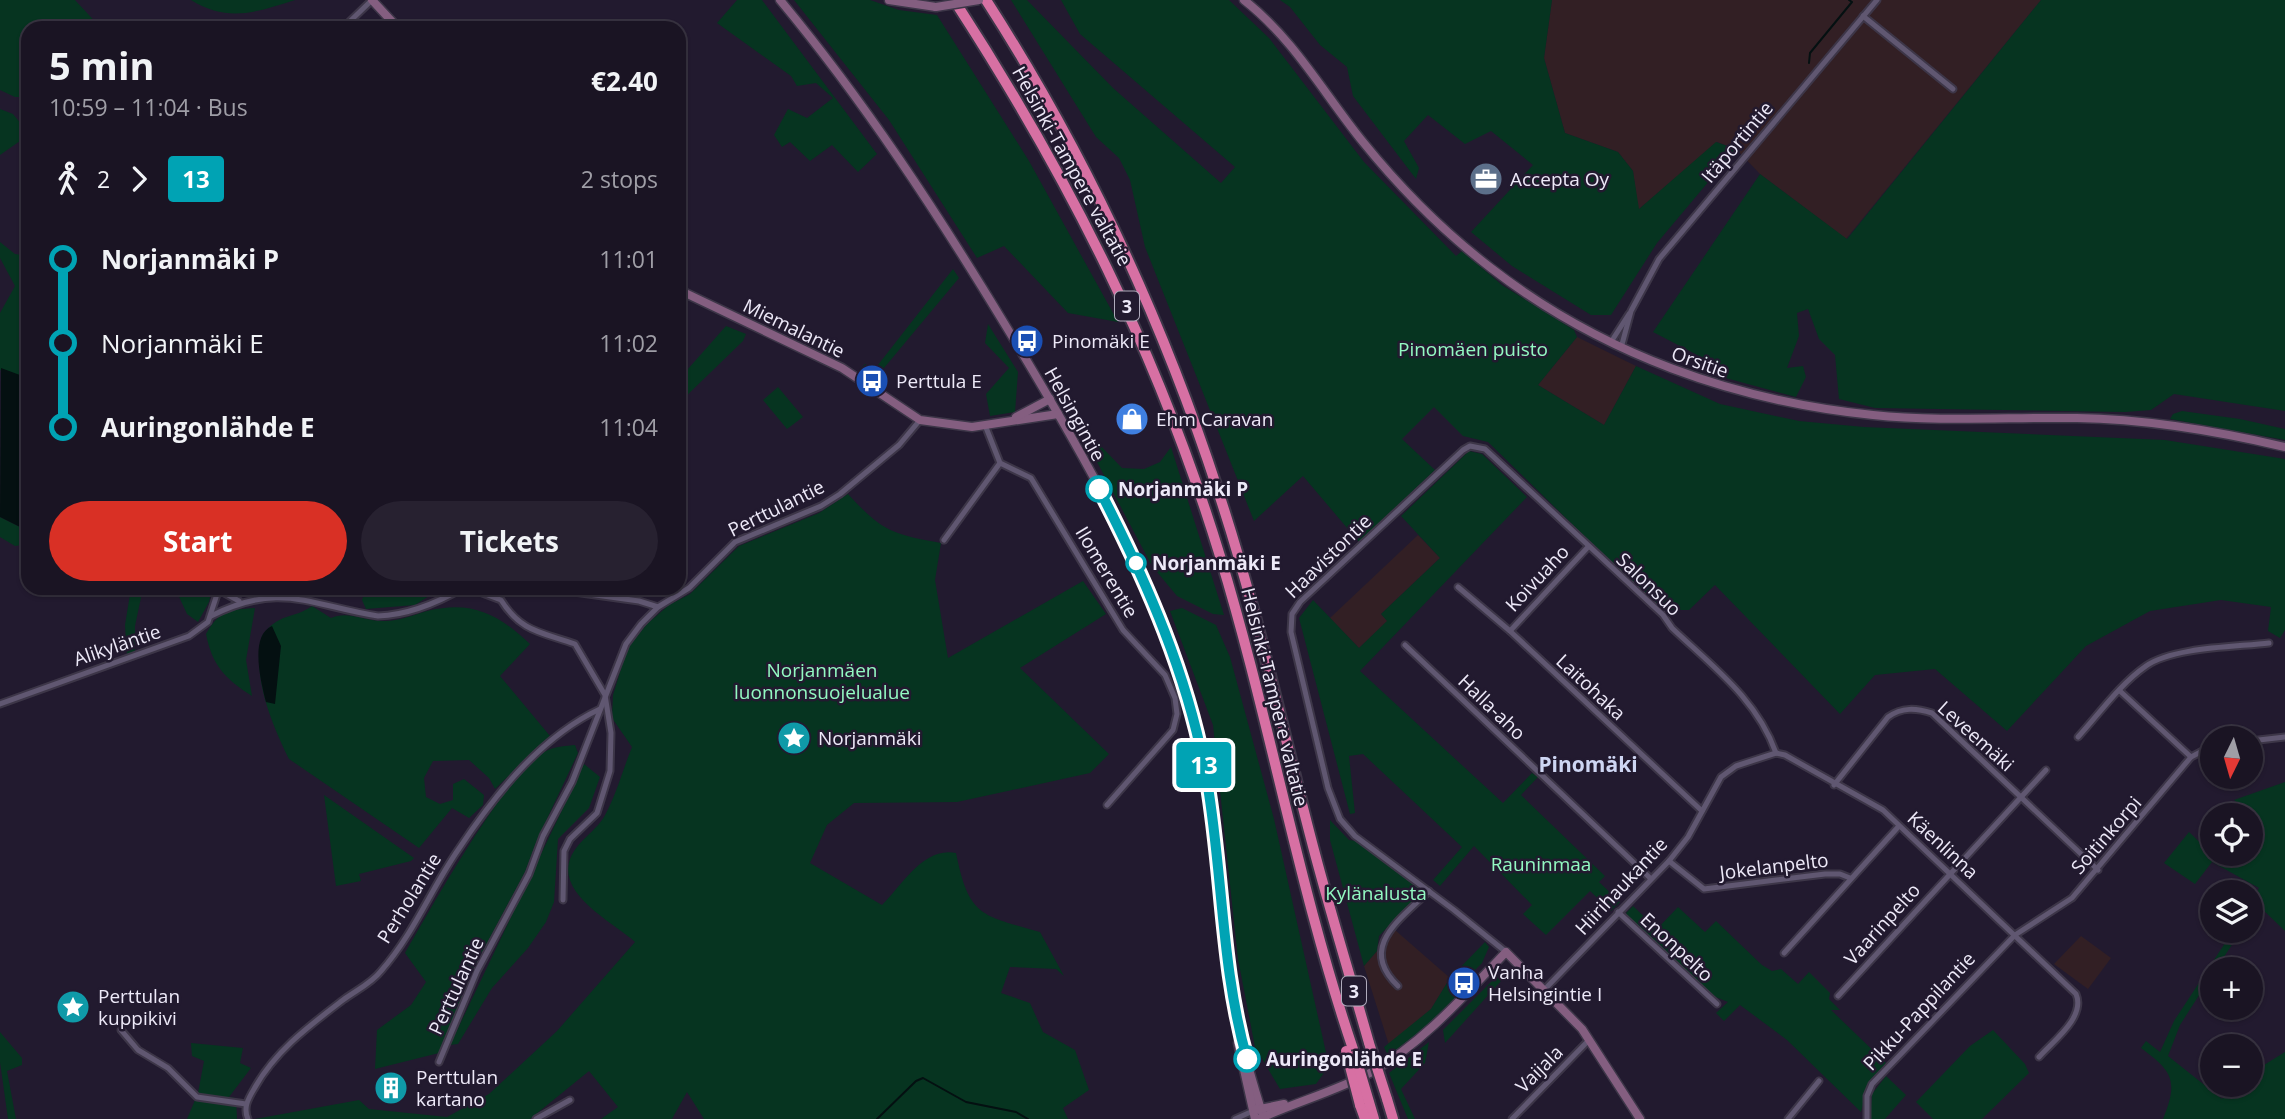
<!DOCTYPE html>
<html lang="en">
<head>
<meta charset="utf-8">
<style>
  body { margin:0; font-family:"Open Sans",sans-serif; background:#272130; color:#f1f3f6; height:100vh; display:flex; flex-direction:column; font-size:26px; white-space:nowrap }
  * { box-sizing:border-box; margin:0 }
  p { font-size:23px; color:#9f9ea6 }
  .icon { flex:none; width:38px; height:38px; fill:none; stroke:currentColor; stroke-width:2; stroke-linecap:round; stroke-linejoin:round }
  .map { position:relative; flex:1; overflow:hidden }
  .side { position:absolute; left:21px; top:21px; width:665px; height:574px; display:flex; flex-direction:column; background:#1a1423; border-radius:21px; box-shadow:0 2px 5px #0004,0 0 0 2px #383341 }
  .side>* { flex:none }
  .badge { padding:0 14px; border-radius:5px; font-size:24px; line-height:46px }
  .needle { width:46px; rotate:185deg }
  .fabs { position:absolute; left:2200px; top:726px; display:grid; gap:14px }
  .fabs a { display:grid; place-items:center; width:63px; height:63px; border-radius:50%; background:#1a1423; box-shadow:0 2px 5px #0004,0 0 0 2px #383341; font-size:35px }
  .map>.badge { position:absolute; translate:-50% -50%; box-shadow:0 0 0 4px #fff }
  .legs { display:flex; align-items:center; gap:10px; height:77px; padding:0 28px; font-size:23px }
  .legs p { margin-inline-start:auto }
  .overview { display:flex; align-items:center; justify-content:space-between; height:119px; padding:0 28px }
  h1 { font-size:38px; font-weight:700; line-height:52px }
  .action { display:flex; gap:14px; margin-top:auto; padding:14px 28px }
  .action a { flex:1; height:80px; border-radius:42px; background:#d93025; color:#fff; font-size:28px; font-weight:700; line-height:80px; text-align:center }
  .action a+a { background:#272130; color:#f1f3f6 }
  ul { padding:0 28px; list-style:none }
  li { display:flex; align-items:center; gap:24px; height:84px; font-size:26px }
  li i { display:grid; place-items:center; width:10px; height:100%; margin:0 9px; background:currentColor }
  li i::after { content:''; width:18px; height:18px; margin:-9px; border:5px solid; border-radius:50%; background:#1a1423 }
  li p { margin-inline-start:auto }
  li:first-child i { background:linear-gradient(#0000 50%,currentColor 0) }
  li:last-child i { background:linear-gradient(currentColor 50%,#0000 0) }
  .map>svg:first-child { display:block }
</style>
</head>
<body>
<div class="map">
<svg width="2285" height="1119" viewBox="0 0 2285 1119">
  <rect width="100%" height="100%" fill="#221a2f"/>
  <g fill="#321f24">
    <path d="M1552 0H2041L1846 239 1760 174 1736 149 1717 142 1638 210 1633 171 1618 152 1565 133 1544 58Z"/>
    <path d="M1577 337 1636 366 1604 425 1538 385Z"/>
    <path d="M1418 535 1440 558 1381 614 1388 621 1359 648 1330 618Z"/>
    <path d="M1395 930 1450 978 1431 1009 1389 1045 1364 966Z"/>
    <path d="M2081 936 2111 958 2088 989 2054 964Z"/>
  </g>
  <g fill="#063420">
    <path d="M0 0H75L101 28H28V97H15L0 90Z"/>
    <path d="M191 0H295C257 12 228 23 191 0Z"/>
    <path d="M737 0H762L877 154 858 172 832 145 810 161 790 142 782 147 774 135 788 109 807 118 833 98 816 83 797 86 791 76 717 23Z"/>
    <path d="M794 0H870L899 10 937 15 1029 161 1118 322 1068 313 1004 246 977 258 889 120Z"/>
    <path d="M1011 0H1027L1113 88 1221 183 1235 167 1080 34 1061 0H1229L1269 38 1364 162 1456 256 1462 251 1502 285 1574 330 1577 337 1538 385 1604 425 1636 366 1720 404 1799 421 1864 427 2165 440 2285 459V630L2280 638 2268 631 2271 607 2221 600 2150 611 2086 646 2007 731 1935 669 1875 675 1840 714 1715 585 1689 610H1668L1651 601 1488 442 1463 436 1434 407 1402 439 1435 470 1359 542 1303 476 1254 521 1145 247 1130 180 1119 158 1096 137Z"/>
    <path d="M1280 0H1552L1544 58 1565 133 1618 152 1633 171 1639 209 1716 142 1736 149 1657 243 1611 315H1591L1512 266 1471 232 1533 165 1491 131 1465 144 1428 115 1404 141 1419 168 1416 179 1353 96 1347 67 1320 45 1290 7Z"/>
    <path d="M2041 0H2285V411L2174 394 2151 410 2125 412 1875 408 1839 399 1835 355 1819 339 1808 309 1797 313 1799 336 1787 368 1803 366 1806 377 1796 397 1722 377 1703 358 1653 332 1760 174 1847 239Z"/>
    <path d="M0 109 13 114 22 125 20 141 0 155Z"/>
    <path d="M0 242 15 254 28 256V378L0 370V313L15 286 0 258Z"/>
    <path d="M953 269 959 278 874 380 859 370 865 364 874 370Z"/>
    <path d="M988 324 1018 372 1015 412 990 416 986 394 1009 368 985 343Z"/>
    <path d="M726 326 746 334 743 341 679 403V379Z"/>
    <path d="M778 387 803 417 787 429 763 400Z"/>
    <path d="M2182 411 2240 419 2285 429V440L2170 419 2173 414Z"/>
    <path d="M1095 440 1122 468 1144 469 1160 462 1171 447 1224 615 1213 614 1177 596 1152 566 1087 443Z"/>
    <path d="M1469 451 1482 454 1527 497 1360 671 1503 803 1532 773 1538 777 1521 795 1605 876 1599 882 1620 902 1611 911 1590 891 1546 935 1523 914 1532 905 1474 846 1440 886 1433 880 1462 847 1363 754 1349 756 1355 813 1350 814 1299 618 1313 600 1359 648 1387 621 1381 614 1440 558 1401 516Z"/>
    <path d="M848 494C882 531 891 534 941 543L935 580 948 658 1083 581 1106 614 1020 668 1109 754 1090 773 957 802 854 803 827 825 810 863 882 905C902 885 924 846 956 853 969 917 981 915 1040 932L1064 976 1056 969 1010 967 1001 993 1030 1003 1043 1032 1075 1050 1089 1090 1063 1108 1068 1119H704L687 1092 672 1119H601L618 1107 589 1071 530 1119H255L359 1100 369 1109 447 1117 489 1094 557 1031 635 942C614 923 557 895 570 859 577 841 595 832 604 817 616 796 623 769 632 747L612 718 613 695 627 649 647 624 669 605 690 594 739 546 819 513Z"/>
    <path d="M0 517 20 527 28 524V544L15 546 0 537Z"/>
    <path d="M131 588H143L135 626V652L127 656 125 625Z"/>
    <path d="M175 588H212L209 602 198 622 187 614Z"/>
    <path d="M366 588H427L429 596 415 605 366 609 362 600Z"/>
    <path d="M312 606 331 618C348 610 367 622 385 621 398 621 414 615 427 611 472 600 498 614 530 644L500 676 550 736 495 789 489 778 469 760 433 761 424 778 426 797 440 804 453 800V784L464 779 484 795 483 805 469 818 452 808 419 848 289 759C271 722 252 677 262 636 279 612 292 620 312 606Z"/>
    <path d="M255 608 246 660 252 696C225 679 212 665 206 634 220 610 228 610 255 608Z"/>
    <path d="M1182 608 1216 625 1230 657 1274 819 1329 1066 1316 1084 1280 1089 1255 1047 1238 959 1213 725 1170 611Z"/>
    <path d="M575 745 578 753 537 840 525 872 478 960 439 1053 375 1069 377 1030 411 1005 426 982 405 953C430 910 508 768 548 750 557 746 566 746 575 745Z"/>
    <path d="M584 764 600 777 589 808 558 839 554 902 546 922 528 948 492 988 458 1044 450 1045Z"/>
    <path d="M2285 782V931L2258 905 2251 916V903L2259 888 2212 862 2195 884 2164 863 2189 832 2212 854H2250V816L2246 815 2248 812 2234 800Z"/>
    <path d="M324 795 414 858 411 861 359 874 361 881 336 886Z"/>
    <path d="M1330 820 1349 840 1357 841 1423 890 1379 936 1377 951 1364 966 1330 840Z"/>
    <path d="M1633 906 1657 929 1678 907 1705 932 1716 921 1762 965 1772 971 1781 969 1798 984 1809 972 1830 993 1829 999 1840 1010H1831L1886 1063 1867 1087 1861 1112 1787 1040 1740 1005 1724 1021 1716 1013 1728 1002 1713 996 1629 918 1626 913Z"/>
    <path d="M2233 931H2241L2216 969 2212 970V975L2180 1025 2168 1056 2222 1099 2233 1085H2250L2251 1073 2285 1052V1119H2163C2179 1080 2172 1071 2141 1048L2146 1041 2160 1052 2174 1021Z"/>
    <path d="M1485 942 1489 947 1482 963 1460 985 1462 991 1423 1029 1388 1056 1384 1047 1431 1009 1450 978Z"/>
    <path d="M1504 969 1510 971 1445 1043 1443 1030Z"/>
    <path d="M1993 1030 2025 1064 2029 1073 1982 1119H1933L1916 1102 1970 1046Z"/>
    <path d="M0 1032 22 1058V1065L7 1071 16 1119H8L0 1062Z"/>
    <path d="M1429 1042 1425 1063 1401 1089 1415 1119H1408L1389 1073Z"/>
    <path d="M191 1043 243 1048 240 1063 251 1068 229 1097 236 1098 237 1119H187L198 1093 204 1061 192 1056Z"/>
    <path d="M1886 1076 1906 1095 1885 1119H1870L1872 1094Z"/>
  </g>
  <g fill="#041011">
    <path d="M1 368 28 378V524L20 527 0 517Z"/>
    <path d="M272 626 281 646 275 704 266 702C261 682 249 636 272 626Z"/>
  </g>
  <g fill="none" stroke-linecap="round" stroke-linejoin="round">
    <g stroke="#041011" stroke-width="2">
      <path d="M1809 63 1810 53 1852 2 1849 0"/>
      <path d="M877 1119 916 1081 923 1078 966 1102 1016 1112 1028 1119"/>
    </g>
    <defs>
      <g id="street">
        <path d="M1863 16 1953 89"/>
        <path d="M122 24 142 28"/>
        <path d="M343 28 372 0"/>
        <path d="M1611 342 1629 314"/>
        <path d="M1621 348 1631 311 1659 259 1877 0"/>
        <path d="M985 425 1000 463 1031 478 1123 630 1165 675 1175 698 1177 714 1173 730 1107 805"/>
        <path d="M944 540 1000 463"/>
        <path d="M1458 587 1510 631 1702 811"/>
        <path d="M469 588 501 600C521 632 541 632 575 644L605 695 611 733 610 771 597 813 570 839 564 851 563 900"/>
        <path d="M545 588 639 601 658 607"/>
        <path d="M219 590 239 601"/>
        <path d="M211 616C280 581 309 605 378 616 408 615 437 603 463 588"/>
        <path d="M1510 631 1588 547"/>
        <path d="M1405 645 1650 878"/>
        <path d="M2120 691 2191 757"/>
        <path d="M0 704 189 636 208 622 219 588"/>
        <path d="M2078 737C2099 714 2120 684 2146 666 2173 647 2236 647 2269 643"/>
        <path d="M2250 741 2285 737"/>
        <path d="M1776 753 1785 755 1883 810 2076 994C2086 1017 2053 1041 2039 1057"/>
        <path d="M1834 785 1888 717C1902 707 1916 708 1932 713L2098 870"/>
        <path d="M1669 861 1704 889 1825 874H1840L1850 878"/>
        <path d="M1618 912 1717 1004"/>
        <path d="M1506 952 1454 910 1355 836 1340 819 1328 788 1291 632 1292 614 1300 602 1463 450 1470 446 1485 449 1663 615 1672 628C1712 666 1757 699 1776 753"/>
        <path d="M1784 953 1899 826"/>
        <path d="M1398 986C1357 947 1401 919 1429 891"/>
        <path d="M1545 989 1669 861 1688 837 1721 777 1736 766 1776 753"/>
        <path d="M1838 996 2046 770"/>
        <path d="M121 1030 138 1050 168 1068 197 1097 246 1104"/>
        <path d="M439 1062 477 971 529 874 543 836 572 782 626 644 641 624 658 607 689 588 735 542 821 506 840 494 899 445 920 420"/>
        <path d="M248 1119C243 1108 248 1099 254 1089 275 1051 309 1026 343 1000 355 991 372 983 381 971 413 935 431 889 458 850 494 796 540 737 600 709"/>
        <path d="M536 1119 570 1100"/>
        <path d="M1235 1119 1253 1111"/>
        <path d="M1512 1119 1589 1040"/>
        <path d="M1788 1119 1819 1081"/>
        <path d="M1867 1119V1096L1872 1084 2015 935 2072 898 2191 757 2212 746"/>
      </g>
      <g id="secondary">
        <path d="M372 0 398 28"/>
        <path d="M780 0C864 101 936 211 1004 323 1080 448 1157 578 1194 721 1215 804 1217 889 1228 974 1235 1023 1249 1072 1264 1119"/>
        <path d="M889 0 936 7"/>
        <path d="M1244 0C1294 39 1324 94 1363 142 1401 189 1444 232 1491 268 1602 354 1735 401 1873 415 1940 422 2009 417 2077 418 2147 419 2217 431 2285 447"/>
        <path d="M679 290 842 368 920 420 972 427 1058 414"/>
        <path d="M1016 417 1050 399"/>
        <path d="M1238 1043 1255 1119"/>
        <path d="M1255 1110 1284 1104"/>
        <path d="M1261 1118C1297 1102 1335 1091 1370 1073 1423 1043 1464 996 1506 952L1582 1029 1640 1119"/>
      </g>
      <g id="highway">
        <path d="M954 0C1069 177 1158 353 1220 556 1270 719 1298 887 1353 1049"/>
        <path d="M986 0C1084 152 1162 319 1218 491 1259 614 1284 740 1318 865 1334 924 1352 983 1369 1043"/>
        <path d="M1387 1099 1393 1119"/>
        <path d="M1369 1102 1374 1119"/>
        <path d="M1360 1105 1365 1119"/>
      </g>
    </defs>
    <use href="#street" stroke="#3d3648" stroke-width="9"/>
    <use href="#secondary" stroke="#3d3648" stroke-width="11"/>
    <use href="#highway" stroke="#3d3648" stroke-width="14"/>
    <use href="#street" stroke="#605771" stroke-width="5"/>
    <use href="#secondary" stroke="#845e80" stroke-width="8"/>
    <use href="#highway" stroke="#d770a3" stroke-width="10"/>
    <defs>
      <path id="secondary-bridge" d="M936 7 979 0"/>
      <g id="highway-bridge">
        <path d="M1369 1043 1387 1099"/>
        <path d="M1346 1051 1360 1105"/>
        <path d="M1355 1055 1369 1102"/>
      </g>
    </defs>
    <use href="#secondary-bridge" stroke="#3d3648" stroke-width="11" stroke-linecap="butt"/>
    <use href="#highway-bridge" stroke="#3d3648" stroke-width="14" stroke-linecap="butt"/>
    <use href="#secondary-bridge" stroke="#845e80" stroke-width="8"/>
    <use href="#highway-bridge" stroke="#d770a3" stroke-width="10"/>
  </g>
  <g fill="none" stroke-linecap="round" stroke-linejoin="round">
    <defs>
      <path id="line-1" d="M1099 489C1147 582 1189 677 1207 781 1223 874 1221 968 1247 1059"/>
    </defs>
    <use href="#line-1" stroke="#fff" stroke-width="16"/>
    <use href="#line-1" stroke="#00a3b4" stroke-width="10"/>
  </g>
  <defs>
    <symbol id="office-disc" viewBox="-11 -11 22 22"><circle r="9.5" fill="#5c6f8a" stroke="#221a2f"/><path d="M-6-3h4V-5.5h4V-3h4V5H-6ZM-1-4.5V-3h2v-1.5ZM-6 0V1H6V0Z" fill="#fff"/></symbol>
    <symbol id="bus-disc" viewBox="-11 -11 22 22"><circle r="9.5" fill="#1a4fb4" stroke="#221a2f"/><path d="M-5-6H5V4H4V6H2V4H-2V6H-4V4H-5ZM-3.5-4V0h7V-4ZM-3.5 1.2v1.5H-2V1.2ZM2 1.2v1.5H3.5V1.2Z" fill="#fff"/></symbol>
    <symbol id="shop-disc" viewBox="-11 -11 22 22"><circle r="9.5" fill="#3f7fe0" stroke="#221a2f"/><path d="M-5-2.5h2.3a2.7 3.5 0 0 1 5.4 0H5L5.5 6h-11ZM-1.5-2.5h3a1.5 2.3 0 0 0-3 0Z" fill="#fff"/></symbol>
    <symbol id="sight-disc" viewBox="-11 -11 22 22"><circle r="9.5" fill="#0f9aa8" stroke="#221a2f"/><path d="M0-6L1.8-2.2L6-1.7L2.9 1.2L3.7 5.4L0 3.3L-3.7 5.4L-2.9 1.2L-6-1.7L-1.8-2.2Z" fill="#fff"/></symbol>
    <symbol id="building-disc" viewBox="-11 -11 22 22"><circle r="9.5" fill="#0f9aa8" stroke="#221a2f"/><path d="M-4-6H4V6H1V3H-1V6H-4ZM-2.5-4.3h1.7v1.8h-1.7ZM.8-4.3h1.7v1.8H.8ZM-2.5-1h1.7V.8h-1.7ZM.8-1h1.7V.8H.8Z" fill="#fff"/></symbol>
  </defs>
  <g fill-rule="evenodd">
    <use href="#office-disc" x="1467" y="160" width="38" height="38"/>
    <use href="#bus-disc" x="1008" y="322" width="38" height="38"/>
    <use href="#bus-disc" x="853" y="362" width="38" height="38"/>
    <use href="#shop-disc" x="1113" y="400" width="38" height="38"/>
    <use href="#sight-disc" x="775" y="719" width="38" height="38"/>
    <use href="#bus-disc" x="1445" y="964" width="38" height="38"/>
    <use href="#sight-disc" x="54" y="988" width="38" height="38"/>
    <use href="#building-disc" x="372" y="1069" width="38" height="38"/>
  </g>
  <g fill="#fff" stroke="#00a3b4" stroke-width="3.5">
    <circle cx="1099" cy="489" r="12"/>
    <circle cx="1136" cy="563" r="9"/>
    <circle cx="1247" cy="1059" r="12"/>
  </g>
  <g text-anchor="middle" dominant-baseline="central" stroke-width="5" stroke-linejoin="round" paint-order="stroke">
    <g fill="#221a2f" stroke="#b0abbc" stroke-width="2">
      <rect x="1115" y="291.5" width="24" height="29" rx="5"/>
      <rect x="1342" y="976.5" width="24" height="29" rx="5"/>
    </g>
    <g font-size="18" font-weight="bold" fill="#ede9f8">
      <text x="1127" y="306">3</text>
      <text x="1354" y="991">3</text>
    </g>
    <g font-size="19" fill="#ede9f8" stroke="#221a2f">
      <text transform="translate(1737 142) rotate(-50)">Itäportintie</text>
      <text transform="translate(1072 166) rotate(61)">Helsinki-Tampere valtatie</text>
      <text transform="translate(794 328) rotate(26)">Miemalantie</text>
      <text transform="translate(1700 362) rotate(19)">Orsitie</text>
      <text transform="translate(1075 414) rotate(61)">Helsingintie</text>
      <text transform="translate(776 508) rotate(-26)">Perttulantie</text>
      <text transform="translate(1328 556) rotate(-44)">Haavistontie</text>
      <text transform="translate(1107 572) rotate(59)">Ilomerentie</text>
      <text transform="translate(1537 578) rotate(-47)">Koivuaho</text>
      <text transform="translate(1649 584) rotate(44)">Salonsuo</text>
      <text transform="translate(117 645) rotate(-19)">Alikyläntie</text>
      <text transform="translate(1591 687) rotate(43)">Laitohaka</text>
      <text transform="translate(1275 697) rotate(76)">Helsinki-Tampere valtatie</text>
      <text transform="translate(1492 707) rotate(44)">Halla-aho</text>
      <text transform="translate(1976 736) rotate(42)">Leveemäki</text>
      <text transform="translate(2106 835) rotate(-49)">Soitinkorpi</text>
      <text transform="translate(1943 845) rotate(43)">Käenlinna</text>
      <text transform="translate(1774 866) rotate(-7)">Jokelanpelto</text>
      <text transform="translate(1621 886) rotate(-47)">Hiirihaukantie</text>
      <text transform="translate(409 898) rotate(-58)">Perholantie</text>
      <text transform="translate(1882 924) rotate(-48)">Vaarinpelto</text>
      <text transform="translate(1677 947) rotate(43)">Enonpelto</text>
      <text transform="translate(456 986) rotate(-65)">Perttulantie</text>
      <text transform="translate(1919 1011) rotate(-47)">Pikku-Pappilantie</text>
      <text transform="translate(1539 1069) rotate(-45)">Vaijala</text>
    </g>
    <g font-size="19" fill="#ede9f8" stroke="#221a2f" text-anchor="start">
      <text x="1510" y="179">Accepta Oy</text>
      <text x="1052" y="341">Pinomäki E</text>
      <text x="896" y="381">Perttula E</text>
      <text x="1156" y="419">Ehm Caravan</text>
      <text x="818" y="738">Norjanmäki</text>
      <text x="1488" y="972">Vanha<tspan x="1488" dy="22">Helsingintie I</tspan></text>
      <text x="98" y="996">Perttulan<tspan x="98" dy="22">kuppikivi</tspan></text>
      <text x="416" y="1077">Perttulan<tspan x="416" dy="22">kartano</tspan></text>
    </g>
    <g font-size="19" fill="#93f9c2" stroke="#221a2f">
      <text x="1473" y="349">Pinomäen puisto</text>
      <text x="822" y="670">Norjanmäen<tspan x="822" dy="22">luonnonsuojelualue</tspan></text>
      <text x="1541" y="864">Rauninmaa</text>
      <text x="1376" y="893">Kylänalusta</text>
    </g>
    <g font-size="19" font-weight="bold" fill="#ede9f8" stroke="#221a2f" text-anchor="start">
      <text x="1118" y="489">Norjanmäki P</text>
      <text x="1152" y="563">Norjanmäki E</text>
      <text x="1266" y="1059">Auringonlähde E</text>
    </g>
    <g font-size="21" font-weight="bold" fill="#ced6f3" stroke="#221a2f">
      <text x="1588" y="764">Pinomäki</text>
    </g>
  </g>
</svg>
<div class="fabs">
<a><svg class="needle" viewBox="-14 -14 28 28"><path d="M0-13l5 13h-10z" fill="#e53935"/><path d="M0 13l5-13h-10z" fill="#9f9ea6"/></svg></a>
<a><svg class="icon" aria-label="locate" viewBox="0 0 24 24"><circle cx="12" cy="12" r="6"/><path d="M12 2v4M12 18v4M2 12h4M18 12h4"/></svg></a>
<a><svg class="icon" aria-label="layers" viewBox="0 0 24 24"><path d="M12 4l9 5-9 5-9-5zM3 14l9 5 9-5"/></svg></a>
<a>+</a>
<a>−</a>
</div>
<b class="badge" style="left:1204px;top:765px;background:#00a3b4;color:#fff">13</b>
<section class="side">
<div class="overview"><div><h1>5 min</h1><p>10:59 – 11:04 · Bus</p></div><b>€2.40</b></div>
<div class="legs"><svg class="icon" aria-label="walk" viewBox="0 0 24 24"><circle cx="13" cy="4" r="2"/><path d="M13 8l-2 6 4 7M11 14l-3 7M7 12l3-4h3l4 4"/></svg>2<svg class="icon" aria-label="forward" viewBox="0 0 24 24"><path d="M9 5l7 7-7 7"/></svg><b class="badge" style="background:#00a3b4;color:#fff">13</b><p>2 stops</p></div>
<ul>
<li><i style="color:#00a3b4"></i><b>Norjanmäki P</b><p>11:01</p></li>
<li><i style="color:#00a3b4"></i><span>Norjanmäki E</span><p>11:02</p></li>
<li><i style="color:#00a3b4"></i><b>Auringonlähde E</b><p>11:04</p></li>
</ul>
<div class="action"><a>Start</a><a>Tickets</a></div>
</section>
</div>
</body>
</html>
